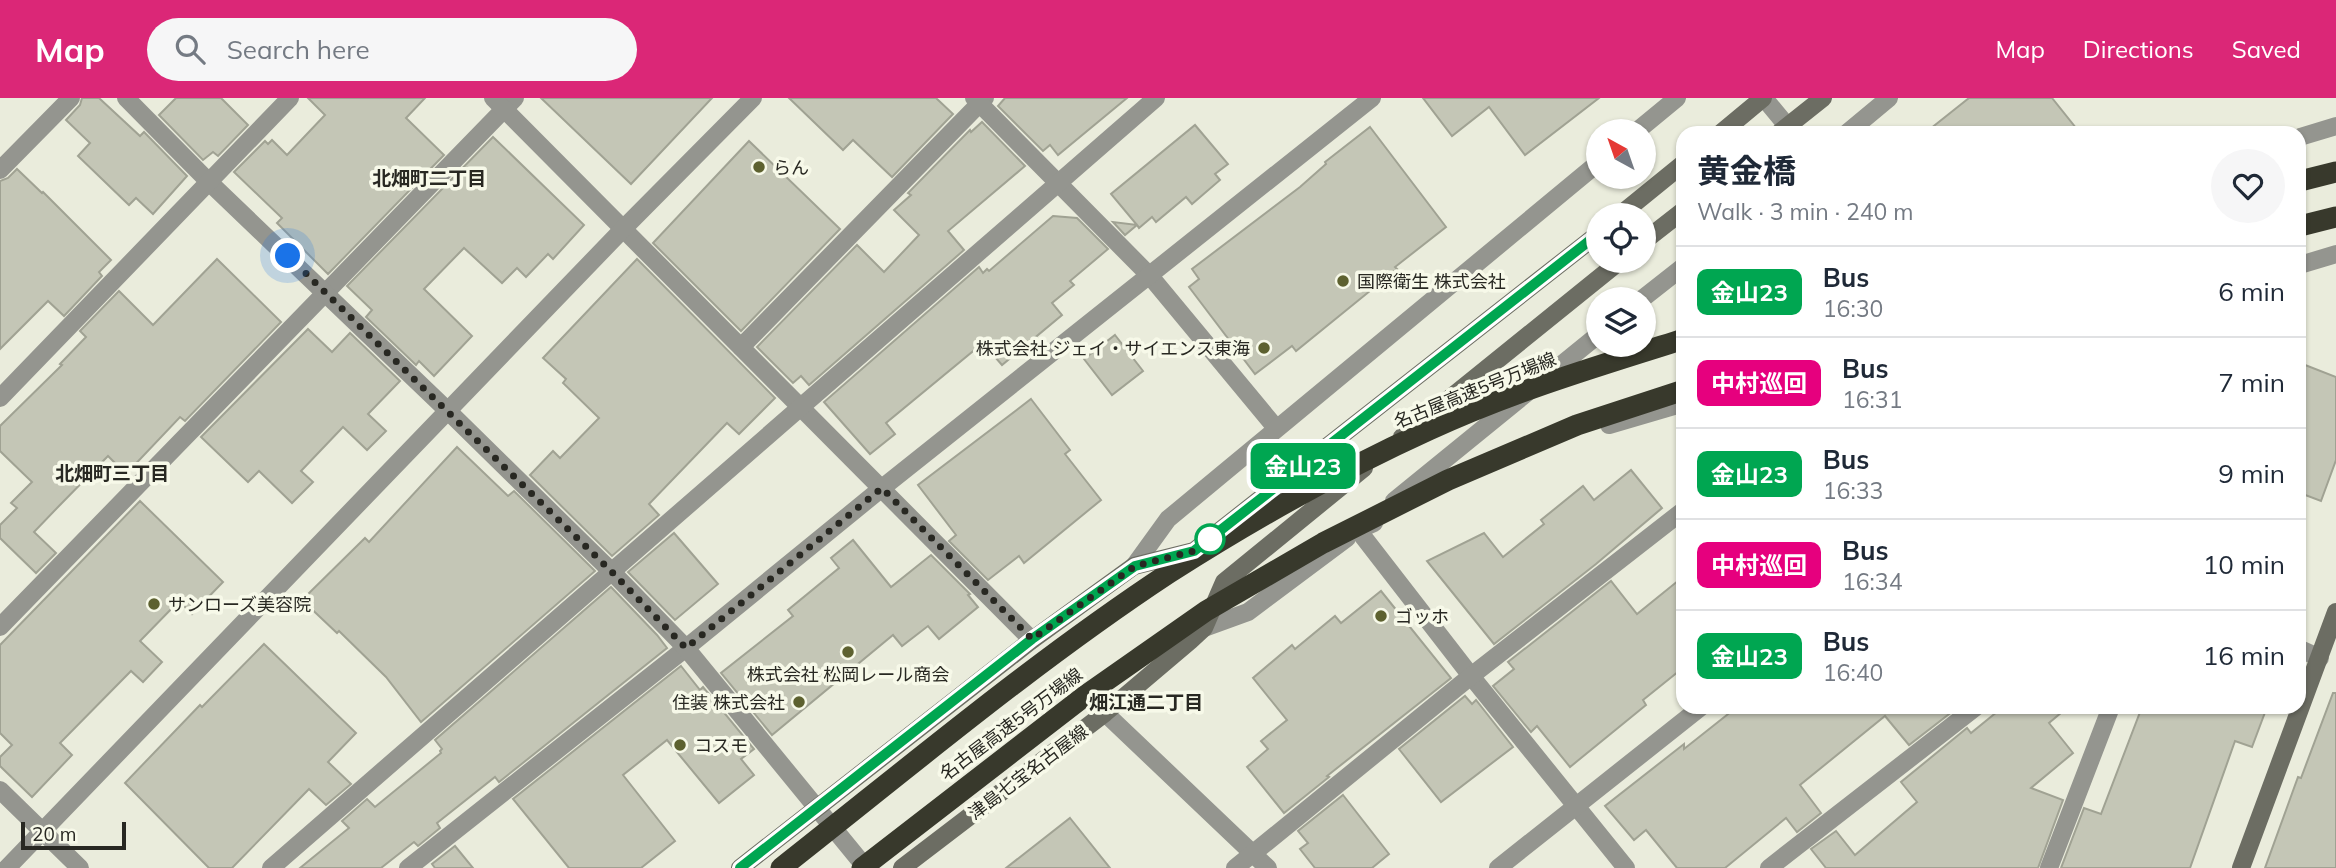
<!DOCTYPE html>
<html lang="en">
<head>
<meta charset="utf-8">
<style>
  body { margin:0; font-family:Mulish,"Noto Sans JP",sans-serif; background:#f6f6f7; color:#1f2937; height:100vh; display:flex; flex-direction:column; font-size:26px; white-space:nowrap }
  * { box-sizing:border-box; margin:0 }
  p { font-size:23px; color:#747a83 }
  .icon { flex:none; width:38px; height:38px; fill:none; stroke:currentColor; stroke-width:2; stroke-linecap:round; stroke-linejoin:round }
  .map { position:relative; flex:1; overflow:hidden }
  .drawer { position:absolute; left:1676px; top:28px; width:630px; height:588px; display:flex; flex-direction:column; background:#fff; border-radius:21px; box-shadow:0 2px 5px #0004 }
  .drawer>* { flex:none }
  .badge { padding:0 14px; border-radius:10px; font-size:24px; line-height:46px }
  .needle { width:46px; rotate:320deg }
  .buttons { position:absolute; left:1586px; top:21px; display:grid; gap:14px }
  .buttons a { display:grid; place-items:center; width:70px; height:70px; border-radius:50%; background:#fff; box-shadow:0 2px 5px #0004; font-size:35px }
  .scale { position:absolute; left:21px; bottom:18px; width:105px; box-sizing:border-box; padding-left:7px; border:4px solid #282822; border-top:0; font-size:19px; line-height:24px; white-space:nowrap; color:#282822; -webkit-text-stroke:5px #f7f9e9; paint-order:stroke }
  .you { position:absolute; width:35px; height:35px; margin:-18px; border:5px solid #fff; border-radius:50%; background:#1a73e8; box-shadow:0 0 0 10px #1a73e833 }
  .map>.badge { position:absolute; translate:-50% -50%; box-shadow:0 0 0 4px #fff }
  .round { display:grid; place-items:center; flex:none; width:74px; height:74px; border-radius:37px; background:#f6f6f7 }
  .overview { display:flex; align-items:center; justify-content:space-between; height:119px; padding:0 21px }
  h1 { font-size:33px; font-weight:700; line-height:52px }
  ul { padding:0; list-style:none }
  li { display:flex; align-items:center; gap:21px; height:91px; padding:0 21px; border-top:2px solid #e0e1e3 }
  li div { flex:1 }
  li b { display:block; font-size:26px }
  li em { font-style:normal }
  li .badge { min-width:77px; font-weight:700; text-align:center }
  header { display:flex; align-items:center; gap:42px; box-sizing:border-box; height:98px; padding:0 35px; background:#db2777; color:#fff }
  header strong { font-size:33px }
  nav { display:flex; gap:38px; margin-inline-start:auto; font-size:24px }
  .search { width:490px; height:63px; background:#f6f6f7; display:flex; align-items:center; gap:18px; box-sizing:border-box; padding:0 24px; border-radius:38px; color:#747a83; font-size:26px }
  .map>svg:first-child { display:block }
</style>
</head>
<body>
<header>
<strong>Map</strong>
<div class="search"><svg class="icon" aria-label="search" viewBox="0 0 24 24"><circle cx="10" cy="10" r="6"/><path d="M15 15l6 6"/></svg>Search here</div>
<nav><a>Map</a><a>Directions</a><a>Saved</a></nav>
</header>
<div class="map">
<svg width="2336" height="770" viewBox="0 0 2336 770">
  <rect width="100%" height="100%" fill="#eaecdc"/>
  <g fill="#c4c6b6" stroke="#a0a293" stroke-width="2">
    <path d="M82 0H99L140 38 144 34 187 78 153 116 136 100 129 107 78 58 90 45 66 22 80 7Z"/>
    <path d="M176 0H221L248 27 218 58 213 54 203 62 159 17Z"/>
    <path d="M308 0H425L406 20 444 57 328 176 277 125 282 120 234 74 265 43 268 46 272 42 287 57 325 17Z"/>
    <path d="M541 0H712L631 86Z"/>
    <path d="M789 0H936L953 16 892 79 853 42 843 52Z"/>
    <path d="M1005 0H1127L1058 57 1050 47 1043 53 998 8Z"/>
    <path d="M1423 0H1599L1525 57 1489 9 1452 38Z"/>
    <path d="M1969 0H2052L2080 35H1925Z"/>
    <path d="M982 24 1025 68 948 133 964 152 809 287 801 278 793 285 757 249 857 147 884 174 919 137 894 112 911 97 908 95 970 32 971 34Z"/>
    <path d="M1195 27 1228 66 1215 76 1220 82 1192 106 1186 99 1156 124 1152 119 1139 130 1137 127 1125 137 1113 124 1137 127 1111 96Z"/>
    <path d="M1370 29 1446 129 1395 169 1397 171 1296 253 1292 248 1255 276 1189 189 1199 181 1192 171 1300 89 1326 66 1325 64Z"/>
    <path d="M493 39 584 127 553 161 548 156 526 179 517 170 502 185 464 150 424 191 472 238 434 278 419 263 416 267 366 219 372 212 347 188Z"/>
    <path d="M749 43 840 131 741 233 653 145Z"/>
    <path d="M17 71 42 95 43 94 111 162 99 174 102 178 64 218 48 203 0 251V83L8 80Z"/>
    <path d="M1053 118 1077 120 1108 151 1070 183 1074 187 1052 205 1062 217 1002 267 983 245 886 325 895 336 870 356 824 304 979 169 983 175 987 171 989 173Z"/>
    <path d="M217 161 281 224 185 323 180 319 126 376 108 358 58 409 34 434 56 455 36 475 0 440V427L17 410 11 405 32 384 0 353V328L62 267 60 266 86 239 80 233 119 193 153 227Z"/>
    <path d="M637 161 775 300 739 336 727 325 649 406 659 417 612 458 530 377 553 353 560 360 599 320 563 285 566 281 543 260Z"/>
    <path d="M308 231 332 254 350 235 400 283 368 316 386 333 367 352 343 329 301 373 313 384 292 405 259 373 248 384 201 339Z"/>
    <path d="M1115 237 1143 273 1112 297 1084 261Z"/>
    <path d="M2300 265 2336 279V362L2321 403 2300 395Z"/>
    <path d="M1031 301 1070 352 1065 356 1101 402 1024 465 1019 458 988 482 949 443 956 437 918 387Z"/>
    <path d="M457 349 508 398 514 393 595 473 421 624 386 579 339 533 337 535 302 502 365 440 369 444Z"/>
    <path d="M1631 372 1662 410 1596 466 1494 546 1427 463 1484 435 1503 459 1544 426 1541 422 1583 388 1594 402Z"/>
    <path d="M140 403 223 484 192 516 179 503 140 543 162 564 143 584 131 573 60 645 72 657 32 699 0 668V659L12 647 0 635V547Z"/>
    <path d="M674 435 718 486 675 522 628 474Z"/>
    <path d="M853 442 891 489 931 457 970 496 968 497 978 509 939 541 928 528 902 548 893 537 772 637 721 575 793 518 788 512 839 470 831 460Z"/>
    <path d="M1684 478V569L1643 602 1646 607 1570 669 1537 628 1531 634 1493 588 1514 571 1508 564 1611 483 1637 516Z"/>
    <path d="M611 489 657 537 667 550 499 684 495 679 437 725 440 730 418 748 414 744 381 770H300L349 730 342 723 367 701 375 709 441 655 440 653 442 651 435 642Z"/>
    <path d="M1381 493 1451 580 1327 678 1329 679 1284 715 1247 669 1268 651 1261 643 1287 622 1253 580 1292 547 1295 551 1335 518 1341 525Z"/>
    <path d="M264 546 356 635 328 664 351 686 326 707 309 691 232 770H209L125 685 200 607 202 609Z"/>
    <path d="M681 568 700 592 703 589 754 651 741 661 754 677 719 705 667 642 623 677 675 743 641 770H569L513 701Z"/>
    <path d="M2333 595H2336V770H2265L2298 679 2301 680Z"/>
    <path d="M1465 598 1472 606 1476 602 1513 649 1441 704 1399 651Z"/>
    <path d="M1737 609H1950L1953 613 1909 647 1885 618 1800 687 1821 715 1797 734 1786 720 1725 770H1677L1646 732 1634 742 1605 708 1684 646V651Z"/>
    <path d="M2003 609H2068L2049 625 2073 655 2031 690 2063 702 2038 770H1826L1811 751 1836 733 1855 757 1917 704 1901 684 1967 630 1971 635Z"/>
    <path d="M2142 609H2267L2252 649 2235 643 2190 770H2061L2084 710 2101 716Z"/>
    <path d="M1343 697 1389 756 1372 770H1315L1300 751 1308 745 1298 733Z"/>
    <path d="M1070 720 1110 770H1006Z"/>
    <path d="M455 748 473 770H435L432 766Z"/>
  </g>
  <g fill="none" stroke-linecap="round" stroke-linejoin="round">
    <g stroke="#94958f" stroke-width="18">
      <path d="M0 72 71 0"/>
      <path d="M741 249 985 0"/>
      <path d="M0 529 515 0"/>
      <path d="M408 770 686 550 882 390"/>
    </g>
    <g stroke="#94958f" stroke-width="18">
      <path d="M126 0 209 84 448 313 611 473 686 550 866 770"/>
      <path d="M493 0 1032 542"/>
      <path d="M974 0 1150 178 1276 330"/>
      <path d="M1764 0 1793 35"/>
      <path d="M1637 33 1677 0"/>
      <path d="M1847 35 1889 0"/>
      <path d="M2300 39 2336 28"/>
      <path d="M2300 167 2336 156"/>
      <path d="M1642 201 1684 168"/>
      <path d="M0 300 290 0"/>
      <path d="M1609 327 1684 305"/>
      <path d="M882 390 1372 0"/>
      <path d="M1394 403 1598 237"/>
      <path d="M1374 425 1358 432 1471 578 1626 770"/>
      <path d="M1134 468 1168 421 1598 65"/>
      <path d="M1204 530 1248 514 1347 440"/>
      <path d="M2300 551 2320 560"/>
      <path d="M1105 615 1268 770"/>
      <path d="M0 692 80 770"/>
      <path d="M7 770 624 130 753 0"/>
      <path d="M271 770 1156 0"/>
      <path d="M1235 770 1471 578 1684 412"/>
      <path d="M1498 770 1701 609"/>
      <path d="M1769 770 1976 609"/>
      <path d="M2049 770 2111 609"/>
    </g>
    <g stroke="#6c6d63" stroke-width="18">
      <path d="M1721 35 1763 0"/>
      <path d="M1779 35 1823 0"/>
      <path d="M1620 117 1684 65"/>
      <path d="M1643 144 1684 112"/>
      <path d="M1402 339 1620 163"/>
      <path d="M740 770 1032 542 1134 468 1194 453 1598 136"/>
      <path d="M902 770 1105 615 1190 543 1204 530 1224 484 1364 370"/>
      <path d="M2241 770 2336 514"/>
    </g>
    <g stroke="#38392c" stroke-width="21">
      <path d="M2300 83 2336 74"/>
      <path d="M2300 128 2336 119"/>
      <path d="M781 770C908 670 1034 564 1169 475 1249 424 1343 371 1429 332 1511 294 1598 268 1684 241"/>
      <path d="M862 770 1086 597 1206 513 1323 445 1448 382 1577 327 1684 292"/>
    </g>
  </g>
  <g fill="none" stroke-linecap="round" stroke-linejoin="round">
    <defs>
      <path id="line" d="M740 770 1032 541 1135 468 1194 453 1598 136"/>
    </defs>
    <use href="#line" stroke="#fff" stroke-width="16"/>
    <use href="#line" stroke="#00a651" stroke-width="10"/>
    <path stroke="#282822" stroke-width="7" stroke-dasharray="0 12.6" d="M288 158 611 473 686 550 882 390 1032 541 1135 468 1194 453 1215 437 1210 441"/>
  </g>
  <g fill="#5d612f" stroke="#f7f9e9" stroke-width="2.5">
    <circle cx="759" cy="69" r="7"/>
    <circle cx="1343" cy="183" r="7"/>
    <circle cx="1264" cy="250" r="7"/>
    <circle cx="154" cy="506" r="7"/>
    <circle cx="1381" cy="518" r="7"/>
    <circle cx="848" cy="554" r="7"/>
    <circle cx="799" cy="604" r="7"/>
    <circle cx="680" cy="647" r="7"/>
  </g>
  <circle fill="#fff" stroke="#00a651" stroke-width="3.5" cx="1210" cy="441" r="14"/>
  <g text-anchor="middle" dominant-baseline="central" stroke-width="7" stroke-linejoin="round" paint-order="stroke">
    <g font-size="18" fill="#282822" stroke="#f7f9e9" text-anchor="start">
      <text x="773" y="69">らん</text>
      <text x="1357" y="183">国際衛生 株式会社</text>
      <text x="1250" y="250" text-anchor="end">株式会社 ジェイ・サイエンス東海</text>
      <text x="168" y="506">サンローズ美容院</text>
      <text x="1395" y="518">ゴッホ</text>
      <text x="848" y="576" text-anchor="middle">株式会社 松岡レール商会</text>
      <text x="785" y="604" text-anchor="end">住装 株式会社</text>
      <text x="694" y="647">コスモ</text>
    </g>
    <g font-size="18" fill="#282822" stroke="#f7f9e9">
      <text transform="translate(1475 292) rotate(-22)">名古屋高速5号万場線</text>
      <text transform="translate(1011 626) rotate(-37)">名古屋高速5号万場線</text>
      <text transform="translate(1028 674) rotate(-37)">津島七宝名古屋線</text>
    </g>
    <g font-size="19" font-weight="bold" fill="#282822" stroke="#f7f9e9">
      <text x="429" y="80">北畑町二丁目</text>
      <text x="112" y="375">北畑町三丁目</text>
      <text x="1146" y="604">畑江通二丁目</text>
    </g>
  </g>
</svg>
<div class="buttons">
<a><svg class="needle" viewBox="-14 -14 28 28"><path d="M0-13l5 13h-10z" fill="#e53935"/><path d="M0 13l5-13h-10z" fill="#747a83"/></svg></a>
<a><svg class="icon" aria-label="locate" viewBox="0 0 24 24"><circle cx="12" cy="12" r="6"/><path d="M12 2v4M12 18v4M2 12h4M18 12h4"/></svg></a>
<a><svg class="icon" aria-label="layers" viewBox="0 0 24 24"><path d="M12 4l9 5-9 5-9-5zM3 14l9 5 9-5"/></svg></a>
</div>
<div class="scale">20 m</div>
<div class="you" style="left:288px;top:158px"></div>
<b class="badge" style="left:1303px;top:368px;background:#00a651;color:#fff">金山23</b>
<section class="drawer">
<div class="overview"><div><h1>黄金橋</h1><p>Walk · 3 min · 240 m</p></div><a class="round"><svg class="icon" aria-label="heart" viewBox="0 0 24 24"><path d="M12 20l-8-8c-3-5 5-10 8-4 3-6 11-1 8 4z"/></svg></a></div>
<ul>
<li><span class="badge" style="background:#00a651;color:#fff">金山23</span><div><b>Bus</b><p>16:30</p></div><em>6 min</em></li>
<li><span class="badge" style="background:#e6007e;color:#fff">中村巡回</span><div><b>Bus</b><p>16:31</p></div><em>7 min</em></li>
<li><span class="badge" style="background:#00a651;color:#fff">金山23</span><div><b>Bus</b><p>16:33</p></div><em>9 min</em></li>
<li><span class="badge" style="background:#e6007e;color:#fff">中村巡回</span><div><b>Bus</b><p>16:34</p></div><em>10 min</em></li>
<li><span class="badge" style="background:#00a651;color:#fff">金山23</span><div><b>Bus</b><p>16:40</p></div><em>16 min</em></li>
</ul>
</section>
</div>
</body>
</html>
